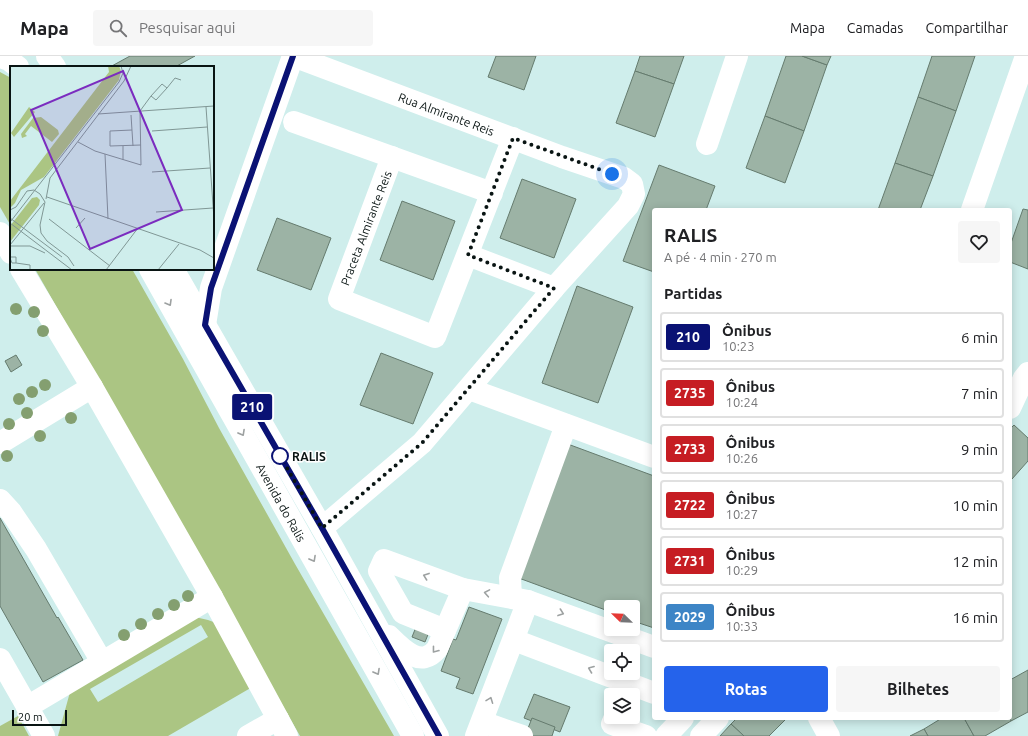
<!DOCTYPE html>
<html lang="pt">
<head>
<meta charset="utf-8">
<style>
  body { margin:0; font-family:Ubuntu,sans-serif; background:#f6f6f6; color:#202124; height:100vh; display:flex; flex-direction:column; font-size:15px; white-space:nowrap }
  * { box-sizing:border-box; margin:0 }
  p { font-size:13px; color:#757577 }
  .icon { flex:none; width:22px; height:22px; fill:none; stroke:currentColor; stroke-width:2; stroke-linecap:round; stroke-linejoin:round }
  .map { position:relative; flex:1; overflow:hidden }
  .drawer { position:absolute; left:652px; top:152px; width:360px; height:512px; display:flex; flex-direction:column; background:#fff; border-radius:4px; box-shadow:0 2px 10px #0003 }
  .drawer>* { flex:none }
  .badge { padding:0 8px; border-radius:3px; font-size:14px; line-height:26px }
  .needle { width:26px; rotate:293deg }
  .buttons { position:absolute; left:604px; top:544px; display:grid; gap:8px }
  .buttons a { display:grid; place-items:center; width:36px; height:36px; border-radius:4px; background:#fff; box-shadow:0 2px 10px #0003; font-size:20px }
  .scale { position:absolute; left:12px; bottom:10px; width:55px; box-sizing:border-box; padding-left:4px; border:2px solid #091413; border-top:0; font-size:11px; line-height:14px; white-space:nowrap; color:#091413; -webkit-text-stroke:3px #fff; paint-order:stroke }
  .you { position:absolute; width:20px; height:20px; margin:-10px; border:3px solid #fff; border-radius:50%; background:#1a73e8; box-shadow:0 0 0 6px #1a73e833 }
  .map>.badge { position:absolute; translate:-50% -50%; box-shadow:0 0 0 2px #fff }
  h2 { padding:0 12px; font-size:15px; line-height:36px }
  .round { display:grid; place-items:center; flex:none; width:42px; height:42px; border-radius:4px; background:#f6f6f6 }
  .summary { display:flex; align-items:center; justify-content:space-between; height:68px; padding:0 12px }
  h1 { font-size:19px; font-weight:700; line-height:30px }
  .cta { display:flex; gap:8px; margin-top:auto; padding:8px 12px }
  .cta a { flex:1; height:46px; border-radius:4px; background:#2563eb; color:#fff; font-size:16px; font-weight:700; line-height:46px; text-align:center }
  .cta a+a { background:#f6f6f6; color:#202124 }
  ul { padding:0; list-style:none }
  li { display:flex; align-items:center; gap:12px; height:50px; margin:0 8px 6px; padding:0 4px; border:2px solid #e0e0e0; border-radius:4px }
  li div { flex:1 }
  li b { display:block; font-size:15px }
  li em { font-style:normal }
  li .badge { min-width:44px; font-weight:700; text-align:center }
  header { display:flex; align-items:center; gap:24px; box-sizing:border-box; height:56px; padding:0 20px; background:#fff; border-bottom:1px solid #e0e0e0 }
  header strong { font-size:19px }
  nav { display:flex; gap:22px; margin-inline-start:auto; font-size:14px }
  .search { width:280px; height:36px; background:#f6f6f6; display:flex; align-items:center; gap:10px; box-sizing:border-box; padding:0 14px; border-radius:4px; color:#757577; font-size:15px }
  .map>svg:first-child { display:block }
</style>
</head>
<body>
<header>
<strong>Mapa</strong>
<div class="search"><svg class="icon" aria-label="search" viewBox="0 0 24 24"><circle cx="10" cy="10" r="6"/><path d="M15 15l6 6"/></svg>Pesquisar aqui</div>
<nav><a>Mapa</a><a>Camadas</a><a>Compartilhar</a></nav>
</header>
<div class="map">
<svg width="1028" height="680" viewBox="0 0 1028 680">
  <rect width="100%" height="100%" fill="#cfeeec"/>
  <g fill="#abc583" fill-rule="evenodd">
    <path d="M0 16 11 22V170L0 151Z"/>
    <path d="M35 213H132L183 303 219 372 295 508 394 680H300Z"/>
    <path d="M195 561 208 564 219 568 254 630 168 680H58L70 636ZM201 569 208 581 98 646 90 633Z"/>
    <path d="M18 660 29 680H0V670Z"/>
  </g>
  <g fill="#9cb3a5" stroke="#657b6e">
    <path d="M130 0H195L175 11H110Z"/>
    <path d="M496 0H536L524 34 488 21Z"/>
    <path d="M640 0H684L674 28 635 15Z"/>
    <path d="M786 0H802L827 9 804 75 765 60Z"/>
    <path d="M802 0H831L827 9Z"/>
    <path d="M932 0H975L956 55 918 41Z"/>
    <path d="M635 15 674 28 655 81 616 67Z"/>
    <path d="M918 41 956 55 933 120 895 107Z"/>
    <path d="M765 60 804 75 785 127 746 112Z"/>
    <path d="M895 107 933 120 920 154H878Z"/>
    <path d="M659 109 715 130 706 154H654V216L623 205Z"/>
    <path d="M522 123 576 143 554 202 500 182Z"/>
    <path d="M402 145 455 165 433 224 380 204Z"/>
    <path d="M1023 153 1028 154V213L1010 206V190Z"/>
    <path d="M277 162 331 182 311 234 257 214Z"/>
    <path d="M577 230 633 251 598 347 542 327Z"/>
    <path d="M381 297 433 317 413 368 360 349Z"/>
    <path d="M16 299 22 309 11 316 5 305Z"/>
    <path d="M1014 369 1028 382V405L1012 423 1010 421V373Z"/>
    <path d="M565 387 654 420V572L633 565V551H611V556L516 521Z"/>
    <path d="M0 462 57 562 58 561 83 604 43 626 0 550Z"/>
    <path d="M469 551 502 563 473 638 456 632 460 622 441 615 453 583 456 584Z"/>
    <path d="M416 571 429 576 425 586 412 581Z"/>
    <path d="M1028 614V656L1011 665 1010 662V624Z"/>
    <path d="M534 638 570 651 560 676 524 662Z"/>
    <path d="M532 662 555 671 552 680H525Z"/>
    <path d="M737 662H785L786 663 769 680H744L731 668Z"/>
    <path d="M942 662H964L974 680H928L924 673Z"/>
    <path d="M964 662H1010L1011 665 985 680H974Z"/>
    <path d="M731 668 744 680H720Z"/>
    <path d="M924 673 928 680H910Z"/>
  </g>
  <g fill="none" stroke-linecap="round" stroke-linejoin="round">
    <g stroke="#fff" stroke-width="22">
      <path d="M47 0 55 11"/>
      <path id="s1" d="M293 0 562 101 624 122 632 128 634 138 628 150 554 232 422 387 322 472"/>
      <path d="M0 1 9 4 18 11"/>
      <path d="M294 66 492 137"/>
      <path d="M707 88 737 0"/>
      <path d="M392 101 339 243 435 281 513 82"/>
      <path d="M972 154 1026 0"/>
      <path d="M0 177 11 197"/>
      <path d="M468 199 554 232"/>
      <path d="M21 213 92 331"/>
      <path id="s2" d="M150 213 413 680"/>
      <path d="M173 213 322 472 438 680"/>
      <path d="M205 269 211 232 293 0"/>
      <path d="M469 333 654 401"/>
      <path d="M1010 352 1024 322 1028 317"/>
      <path d="M0 387 92 331 212 541 27 651"/>
      <path d="M0 444 11 456 36 493 102 606"/>
      <path d="M212 541 278 663 248 680"/>
      <path d="M511 541 510 522 566 369"/>
      <path d="M445 574 403 557 379 515 384 504 463 533 528 545 654 591"/>
      <path d="M389 580C402 593 421 613 437 593L463 533"/>
      <path d="M514 584 654 637"/>
      <path d="M0 603 44 680"/>
      <path d="M615 661 612 668 646 680"/>
      <path d="M819 662 829 680"/>
      <path d="M278 663 287 680"/>
      <path d="M482 666 522 680"/>
      <path d="M476 680 528 545"/>
      <path d="M666 680 683 662"/>
      <path d="M701 680 718 662"/>
    </g>
  </g>
  <g fill="#849f70">
    <circle cx="16" cy="253" r="6"/>
    <circle cx="34" cy="256" r="6"/>
    <circle cx="43" cy="275" r="6"/>
    <circle cx="45" cy="329" r="6"/>
    <circle cx="32" cy="336" r="6"/>
    <circle cx="19" cy="343" r="6"/>
    <circle cx="27" cy="357" r="6"/>
    <circle cx="71" cy="362" r="6"/>
    <circle cx="9" cy="368" r="6"/>
    <circle cx="40" cy="380" r="6"/>
    <circle cx="7" cy="400" r="6"/>
    <circle cx="188" cy="540" r="6"/>
    <circle cx="174" cy="549" r="6"/>
    <circle cx="158" cy="558" r="6"/>
    <circle cx="141" cy="568" r="6"/>
    <circle cx="124" cy="579" r="6"/>
  </g>
  <defs><path id="oneway-chevron" d="M-2-3.5L2.5 0L-2 3.5" fill="none" stroke-width="1.6" stroke-linecap="round" stroke-linejoin="round"/></defs>
  <g stroke="#9da1a1">
    <use href="#oneway-chevron" transform="translate(169 247) rotate(60)"/>
    <use href="#oneway-chevron" transform="translate(242 377) rotate(61)"/>
    <use href="#oneway-chevron" transform="translate(313 503) rotate(61)"/>
    <use href="#oneway-chevron" transform="translate(426 520) rotate(-160)"/>
    <use href="#oneway-chevron" transform="translate(487 537) rotate(-170)"/>
    <use href="#oneway-chevron" transform="translate(561 557) rotate(20)"/>
    <use href="#oneway-chevron" transform="translate(435 594) rotate(128)"/>
    <use href="#oneway-chevron" transform="translate(591 613) rotate(-159)"/>
    <use href="#oneway-chevron" transform="translate(377 616) rotate(61)"/>
    <use href="#oneway-chevron" transform="translate(490 644) rotate(-69)"/>
  </g>
  <g fill="none" stroke-linecap="round" stroke-linejoin="round">
    <defs>
      <path id="line" d="M293 0 211 232 205 269 322 472 439 680"/>
    </defs>
    <use href="#line" stroke="#fff" stroke-width="9"/>
    <use href="#line" stroke="#0a1274" stroke-width="6"/>
    <path stroke="#091413" stroke-width="4" stroke-dasharray="0 7.2" d="M280 400 322 472 422 387 554 232 468 199 513 82 612 118"/>
  </g>
  <circle fill="#fff" stroke="#0a1274" stroke-width="2" cx="280" cy="400" r="8"/>
  <g text-anchor="middle" dominant-baseline="central" stroke-width="3" stroke-linejoin="round" paint-order="stroke">
    <g font-size="12" fill="#091413" stroke="#fff">
      <text stroke="none"><textPath href="#s1" startOffset="164">Rua Almirante Reis</textPath></text>
      <text transform="translate(366 172) rotate(-69)">Praceta Almirante Reis</text>
      <text stroke="none"><textPath href="#s2" startOffset="268">Avenida do Ralis</textPath></text>
    </g>
    <g font-size="12" font-weight="bold" fill="#091413" stroke="#fff" text-anchor="start">
      <text x="292" y="400">RALIS</text>
    </g>
  </g>
  <g transform="translate(10 10)">
    <rect width="204" height="204" fill="#cfeeec"/>
    <path d="M98 0H109L111 5 109 14 34 111 11 124 5 137 0 142V135L99 6ZM19 41 25 46 4 71 1 67ZM31 51 48 64 49 68 42 76 21 60 15 68 17 70 12 72 11 68 23 52ZM27 131 30 134 29 139 0 176V160L22 132Z" fill="#abc583"/>
    <path fill="none" stroke="#809795" stroke-width="1" d="M157 22 152 18 141 30 146 34 157 22 165 12 171 14M196 41 204 153M88 48 204 40M121 49 123 80M122 64 100 65V80L131 79M142 65 197 61M68 76 85 85 131 99 130 45 141 30M113 80V94M95 88 98 153M142 106 200 102M25 124 109 16 113 7 111 0M37 131 190 184 204 192M36 133 40 112 114 15 121 0M0 144 6 141 17 125 24 124 30 128 35 136 30 159 31 167 37 175 58 191 64 200M146 146 203 142M0 152 52 191M39 153 100 200M1 155 25 124M0 157 62 204M66 162 75 152M0 179 34 137M0 180H20L35 187M0 191H6V197H2L0 192M6 197 20 199V204M96 204 128 162M148 204 169 178"/>
    <path fill="#7b2cbf" fill-opacity="0.15" stroke="#7b2cbf" stroke-width="2" d="M113 5 172 144 80 183 21 44Z"/>
    <rect width="204" height="204" fill="none" stroke="#091413" stroke-width="2"/>
  </g>
</svg>
<div class="buttons">
<a><svg class="needle" viewBox="-14 -14 28 28"><path d="M0-13l5 13h-10z" fill="#e53935"/><path d="M0 13l5-13h-10z" fill="#757577"/></svg></a>
<a><svg class="icon" aria-label="locate" viewBox="0 0 24 24"><circle cx="12" cy="12" r="6"/><path d="M12 2v4M12 18v4M2 12h4M18 12h4"/></svg></a>
<a><svg class="icon" aria-label="layers" viewBox="0 0 24 24"><path d="M12 4l9 5-9 5-9-5zM3 14l9 5 9-5"/></svg></a>
</div>
<div class="scale">20 m</div>
<div class="you" style="left:612px;top:118px"></div>
<b class="badge" style="left:252px;top:351px;background:#0a1274;color:#fff">210</b>
<section class="drawer">
<div class="summary"><div><h1>RALIS</h1><p>A pé · 4 min · 270 m</p></div><a class="round"><svg class="icon" aria-label="heart" viewBox="0 0 24 24"><path d="M12 20l-8-8c-3-5 5-10 8-4 3-6 11-1 8 4z"/></svg></a></div>
<h2>Partidas</h2>
<ul>
<li><span class="badge" style="background:#0a1274;color:#fff">210</span><div><b>Ônibus</b><p>10:23</p></div><em>6 min</em></li>
<li><span class="badge" style="background:#c61d23;color:#fff">2735</span><div><b>Ônibus</b><p>10:24</p></div><em>7 min</em></li>
<li><span class="badge" style="background:#c61d23;color:#fff">2733</span><div><b>Ônibus</b><p>10:26</p></div><em>9 min</em></li>
<li><span class="badge" style="background:#c61d23;color:#fff">2722</span><div><b>Ônibus</b><p>10:27</p></div><em>10 min</em></li>
<li><span class="badge" style="background:#c61d23;color:#fff">2731</span><div><b>Ônibus</b><p>10:29</p></div><em>12 min</em></li>
<li><span class="badge" style="background:#3d85c6;color:#fff">2029</span><div><b>Ônibus</b><p>10:33</p></div><em>16 min</em></li>
</ul>
<div class="cta"><a>Rotas</a><a>Bilhetes</a></div>
</section>
</div>
</body>
</html>
